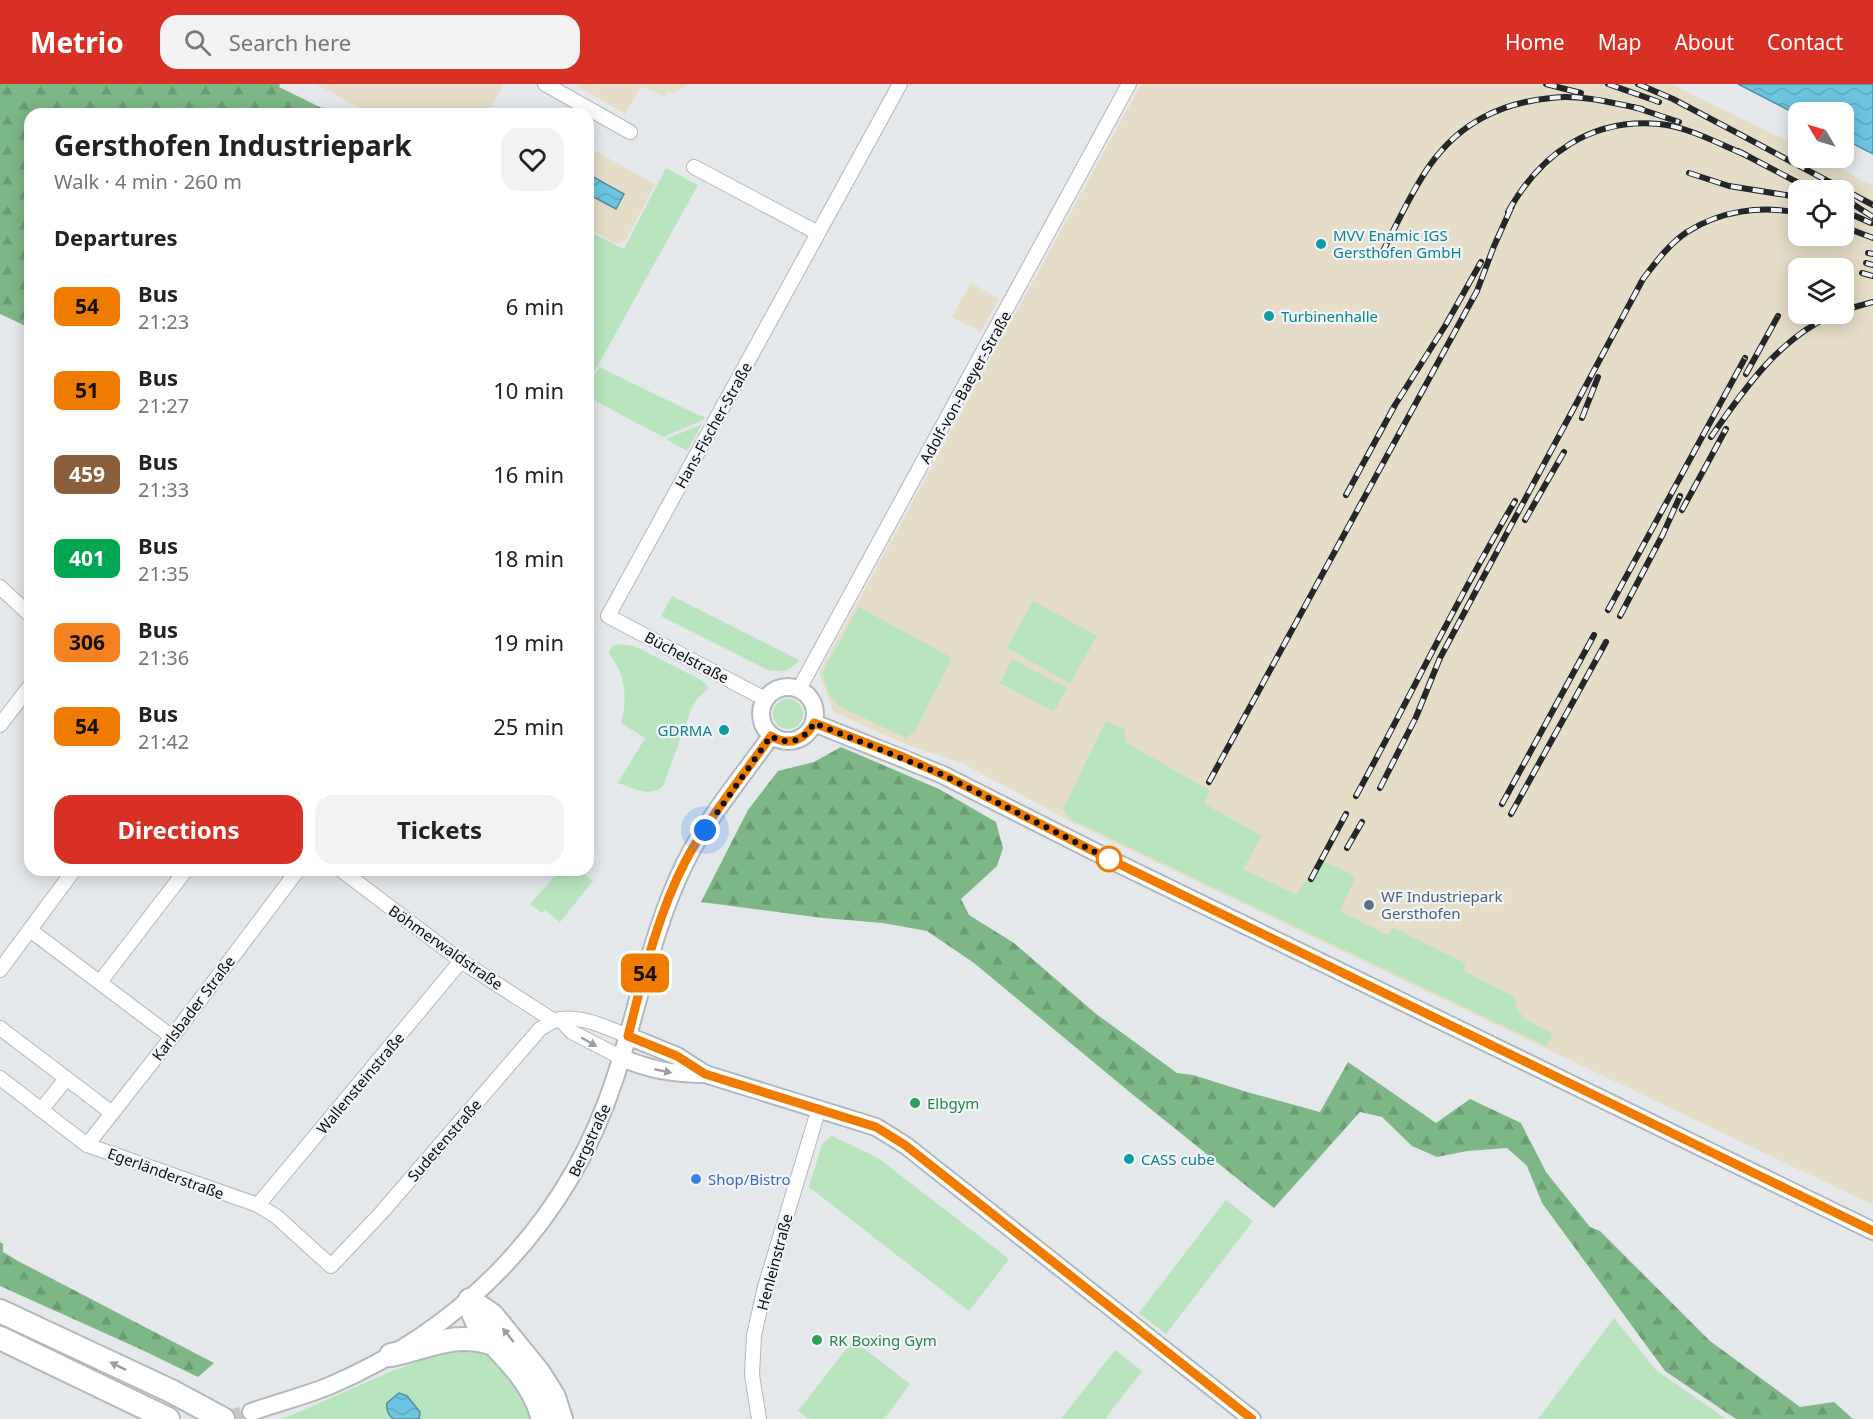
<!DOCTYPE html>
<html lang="en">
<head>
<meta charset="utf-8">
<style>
  body { margin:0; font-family:"Noto Sans",sans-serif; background:#f2f2f2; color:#222; height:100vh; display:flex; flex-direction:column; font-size:22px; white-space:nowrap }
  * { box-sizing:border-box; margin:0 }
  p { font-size:20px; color:#767676 }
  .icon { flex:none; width:33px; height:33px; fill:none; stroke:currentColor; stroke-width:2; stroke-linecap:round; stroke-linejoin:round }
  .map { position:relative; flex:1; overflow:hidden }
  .panel { position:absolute; left:24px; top:24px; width:570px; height:768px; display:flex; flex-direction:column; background:#fff; border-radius:18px; box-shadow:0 3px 15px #0003 }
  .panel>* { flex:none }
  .badge { padding:0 12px; border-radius:9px; font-size:21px; line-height:39px }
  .needle { width:39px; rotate:308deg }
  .controls { position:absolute; left:1788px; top:18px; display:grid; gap:12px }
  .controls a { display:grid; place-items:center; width:66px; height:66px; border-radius:12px; background:#fff; box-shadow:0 3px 15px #0003; font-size:30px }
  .you { position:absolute; width:30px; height:30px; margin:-15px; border:4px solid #fff; border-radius:50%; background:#1a73e8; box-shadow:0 0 0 9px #1a73e833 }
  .map>.badge { position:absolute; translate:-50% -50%; box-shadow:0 0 0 3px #fff }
  h2 { padding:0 30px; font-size:22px; line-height:54px }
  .round { display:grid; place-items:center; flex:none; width:63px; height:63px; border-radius:18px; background:#f2f2f2 }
  .overview { display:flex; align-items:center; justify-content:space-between; height:102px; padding:0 30px }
  h1 { font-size:28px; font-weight:700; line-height:45px }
  .button { display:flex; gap:12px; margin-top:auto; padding:12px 30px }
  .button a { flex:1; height:69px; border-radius:18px; background:#d93025; color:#fff; font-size:24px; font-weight:700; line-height:69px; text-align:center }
  .button a+a { background:#f2f2f2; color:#222 }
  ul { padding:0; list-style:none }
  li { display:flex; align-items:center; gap:18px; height:84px; padding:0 30px }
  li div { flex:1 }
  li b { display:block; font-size:22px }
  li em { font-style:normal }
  li .badge { min-width:66px; font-weight:700; text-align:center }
  header { display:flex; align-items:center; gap:36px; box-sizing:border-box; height:84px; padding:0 30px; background:#d93025; color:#fff }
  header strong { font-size:28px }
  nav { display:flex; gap:33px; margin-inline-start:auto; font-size:21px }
  .search { width:420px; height:54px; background:#f2f2f2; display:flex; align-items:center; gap:15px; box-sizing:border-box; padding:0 21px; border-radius:18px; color:#767676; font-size:22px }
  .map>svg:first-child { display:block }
</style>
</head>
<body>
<header>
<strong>Metrio</strong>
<div class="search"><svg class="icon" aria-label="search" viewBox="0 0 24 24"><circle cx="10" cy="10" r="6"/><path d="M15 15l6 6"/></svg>Search here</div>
<nav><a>Home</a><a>Map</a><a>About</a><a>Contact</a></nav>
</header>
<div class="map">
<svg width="1873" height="1335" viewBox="0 0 1873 1335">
  <defs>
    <pattern id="forest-firs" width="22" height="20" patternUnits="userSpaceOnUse" patternTransform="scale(1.5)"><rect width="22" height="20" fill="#7db786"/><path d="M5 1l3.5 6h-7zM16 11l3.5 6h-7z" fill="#6b9c72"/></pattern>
    <pattern id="water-waves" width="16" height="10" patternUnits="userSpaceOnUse" patternTransform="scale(1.5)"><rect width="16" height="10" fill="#6ec5e1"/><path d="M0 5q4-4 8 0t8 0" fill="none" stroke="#5ea8c0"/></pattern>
  </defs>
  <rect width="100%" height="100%" fill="#e4e8eb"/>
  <g fill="#e5ddc7" fill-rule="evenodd">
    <path d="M316 0H504L487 30H371Z"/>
    <path d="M574 0H689L675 9 668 8 665 13 644 3 640 4 625 30Z"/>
    <path d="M1141 0H1671L1798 62V74H1820L1873 102V1121L1064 734 964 680 905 660 834 628 819 589ZM1798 106H1844V152H1798ZM1798 184H1844V230H1798Z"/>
    <path d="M588 63 655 100 626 156 617 160 588 144Z"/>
    <path d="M971 199 999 215 981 248 952 233Z"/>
  </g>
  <g fill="#b8e5bd">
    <path d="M666 84 698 101 588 299V147L624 165Z"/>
    <path d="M599 283 696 330 705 333 703 336 663 353 588 313V305Z"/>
    <path d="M702 340 687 367 666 355Z"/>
    <path d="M672 512 799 576C790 588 782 588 768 586L661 532Z"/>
    <path d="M1033 517 1097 552 1070 599 1007 564Z"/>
    <path d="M859 523 952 574 915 647 906 654 839 622 830 612 822 589Z"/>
    <path d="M619 560 634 562 701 596 708 602V605L698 614 692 623 663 702C650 714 633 704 618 699L645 654 621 639C626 621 626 602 619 585 616 579 611 574 609 569L612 562Z"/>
    <path d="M1012 575 1067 604 1054 628 1000 599Z"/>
    <circle cx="788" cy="630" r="15"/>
    <path d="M1106 637 1124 645 1127 659 1209 706 1205 720 1262 752 1243 785 1297 811 1319 775 1351 790 1355 794 1340 827 1387 851 1394 844 1465 879 1464 887 1515 913C1513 933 1538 941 1553 950L1546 962 1070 735 1063 725Z"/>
    <path d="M560 786H579L593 797 560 838 545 826 542 829 530 820Z"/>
    <path d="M832 1052 878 1074 1009 1175 969 1227 809 1103 822 1060Z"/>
    <path d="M1226 1116 1253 1137 1166 1250 1139 1229Z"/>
    <path d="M1614 1234 1656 1286 1726 1335H1538Z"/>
    <path d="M853 1256 910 1300 884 1335H809L798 1327Z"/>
    <path d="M483 1265 516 1297 535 1335H283L392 1287 447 1266Z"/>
    <path d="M1115 1266 1142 1287 1105 1335H1061Z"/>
  </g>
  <g fill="url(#forest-firs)">
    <path d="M0 0H280L279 3 334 30H30V244L0 230Z"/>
    <path d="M841 663 939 705 996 738 1003 764 997 782 961 815 969 831 1014 859 1095 929 1177 989 1193 991 1247 1008 1320 1028 1348 978 1436 1039 1470 1015 1521 1039 1546 1088 1590 1143 1600 1147 1710 1257 1800 1323 1834 1318 1853 1335H1736L1665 1287 1542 1119 1527 1082 1507 1064 1467 1067 1437 1073 1412 1062 1382 1033 1360 1028 1274 1124 1132 1010 974 879 927 847 883 839 823 834 701 818 748 726 778 687 814 678Z"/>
    <path d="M0 1158 3 1160V1168L18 1177 214 1279 198 1293 140 1265 0 1202Z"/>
  </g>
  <g fill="url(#water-waves)" stroke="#518ea2" stroke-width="1.5">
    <path d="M1738 0H1873V70L1844 55V28H1798V31Z"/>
    <path d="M588 90 624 110 616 125 588 110Z"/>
    <path d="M399 1309 407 1312 420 1328 419 1335H393C388 1330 386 1326 387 1319Z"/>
  </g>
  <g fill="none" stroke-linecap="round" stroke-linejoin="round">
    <path stroke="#c4c7ca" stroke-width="16" stroke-dasharray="16 8" stroke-linecap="butt" d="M226 1335 251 1328"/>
    <defs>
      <g id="minor">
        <path d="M545 0 630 48"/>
        <path d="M694 83 818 149"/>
        <path d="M0 503 30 531"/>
        <path d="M799 605 1129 0"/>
        <path d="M765 615 608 532 900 0"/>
        <path d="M0 641 30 602"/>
        <path d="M341 786 461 877 554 937"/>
        <path d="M30 846 172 953"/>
        <path d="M0 886 74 786"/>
        <path d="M100 898 186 786"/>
        <path d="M560 935 572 948 622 974"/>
        <path d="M0 944 112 1029"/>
        <path d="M0 994 87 1061 258 1121 277 1133 331 1182 382 1128 540 945C545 942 551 937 557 936 580 930 607 944 628 952"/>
        <path d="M41 1026 66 995"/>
        <path d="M87 1061 172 953 298 786"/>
        <path d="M258 1121 461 877"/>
        <path d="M759 1335 752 1291 754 1251 765 1203 819 1024"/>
      </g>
      <g id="tertiary">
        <circle cx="788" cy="630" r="27"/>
        <path d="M814 639 941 690 1113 777 1873 1147"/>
        <path d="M628 952 677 972 705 990 876 1043 905 1061 1252 1335"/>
        <path d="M622 974C651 986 673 990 705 990"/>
        <path d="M251 1328C277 1319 304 1312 329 1302 466 1244 569 1136 615 994 639 922 651 848 685 779 707 734 742 693 771 652"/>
      </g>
      <g id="trunk">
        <path d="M470 1216 492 1231 539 1289 554 1313 561 1335"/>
        <path d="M470 1216C475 1247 491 1255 510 1278 526 1295 537 1313 543 1335"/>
        <path d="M0 1227 171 1307 223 1335"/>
        <path d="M0 1254 168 1335"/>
        <path d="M391 1271C430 1263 453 1247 494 1260"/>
      </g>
    </defs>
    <use href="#minor" stroke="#b4b8bb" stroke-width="16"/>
    <use href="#tertiary" stroke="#b4b8bb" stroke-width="20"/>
    <use href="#trunk" stroke="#b4b8bb" stroke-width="26"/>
    <use href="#minor" stroke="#fff" stroke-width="14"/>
    <use href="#tertiary" stroke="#fff" stroke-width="16"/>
    <use href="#trunk" stroke="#fff" stroke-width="22"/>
    <defs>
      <g id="rail">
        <path d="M1546 0 1581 9"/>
        <path d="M1608 0 1659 18"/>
        <path d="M1638 0 1673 15 1873 121"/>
        <path d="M1634 23 1679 38"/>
        <path d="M1738 67 1812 106"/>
        <path d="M1689 89 1729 102 1798 113"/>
        <path d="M1845 115 1873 133"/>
        <path d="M1844 127 1871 139"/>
        <path d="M1508 128C1540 70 1591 34 1659 40 1689 43 1719 60 1746 71"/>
        <path d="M1844 143 1873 154"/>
        <path d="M1382 169C1397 140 1411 108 1430 81 1460 39 1500 19 1551 14 1580 10 1613 19 1642 25"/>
        <path d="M1868 169 1873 170"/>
        <path d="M1866 179 1873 181"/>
        <path d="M1862 189 1873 192"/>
        <path d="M1844 226 1873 218"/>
        <path d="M1746 290 1778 232"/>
        <path d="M1582 334 1598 293"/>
        <path d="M1711 353C1744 305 1780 253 1835 230"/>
        <path d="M1346 411 1395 321 1445 242 1481 178"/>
        <path d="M1682 426 1726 345"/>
        <path d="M1525 436 1564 368"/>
        <path d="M1608 526 1745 274"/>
        <path d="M1620 532 1663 450 1680 412"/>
        <path d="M1209 698 1477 207 1494 162 1512 122"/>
        <path d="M1380 704 1416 633 1440 574 1643 195C1656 178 1669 160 1687 148 1720 127 1761 121 1798 129"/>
        <path d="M1356 712C1410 613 1458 513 1515 417"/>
        <path d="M1502 720 1594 551"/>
        <path d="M1511 730 1606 558"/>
        <path d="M1347 764 1362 738"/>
        <path d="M1311 795 1346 730"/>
      </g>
    </defs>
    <use href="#rail" stroke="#252627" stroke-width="6"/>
    <use href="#rail" stroke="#f1f5f8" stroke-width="4" stroke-dasharray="11" stroke-linecap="butt"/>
  </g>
  <defs><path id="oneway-solid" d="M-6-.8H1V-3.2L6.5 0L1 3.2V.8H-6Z" transform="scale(1.5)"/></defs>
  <g fill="#9e9e9f">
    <use href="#oneway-solid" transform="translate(589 958) rotate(30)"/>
    <use href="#oneway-solid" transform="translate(663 987) rotate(12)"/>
    <use href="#oneway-solid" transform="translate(508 1251) rotate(-129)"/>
    <use href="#oneway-solid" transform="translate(118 1282) rotate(-154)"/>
  </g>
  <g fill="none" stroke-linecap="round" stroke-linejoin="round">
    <defs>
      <path id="line" d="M1252 1335 905 1061 876 1043 705 990 677 972 628 952C643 893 657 832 685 778 709 733 742 693 771 652 789 663 805 656 814 639L903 673 948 693 1113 777 1873 1147"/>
    </defs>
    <use href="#line" stroke="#fff" stroke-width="14"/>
    <use href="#line" stroke="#ef7c00" stroke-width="9"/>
    <path stroke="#0c0d0e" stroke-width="6" stroke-dasharray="0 10.8" d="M705 746 771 652C789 663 805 656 814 639L941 690 1113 777 1109 775"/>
  </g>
  <g fill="#0f9aa8" stroke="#f1f5f8" stroke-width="2">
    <circle cx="1321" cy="160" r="6"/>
    <circle cx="1269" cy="232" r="6"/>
    <circle cx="724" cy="646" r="6"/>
    <circle cx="1129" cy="1075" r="6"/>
  </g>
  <circle fill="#fff" stroke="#ef7c00" stroke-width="3" cx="1109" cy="775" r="12"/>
  <circle fill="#5c6f8a" stroke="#f1f5f8" stroke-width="2" cx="1369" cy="821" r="6"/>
  <g fill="#2e9e5b" stroke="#f1f5f8" stroke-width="2">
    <circle cx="915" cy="1019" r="6"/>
    <circle cx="817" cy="1256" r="6"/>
  </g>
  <circle fill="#3f7fe0" stroke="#f1f5f8" stroke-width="2" cx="696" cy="1095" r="6"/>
  <g text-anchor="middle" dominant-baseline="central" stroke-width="4.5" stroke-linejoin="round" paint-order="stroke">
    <g font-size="15" fill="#0d838f" stroke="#f1f5f8" text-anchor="start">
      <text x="1333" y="151">MVV Enamic IGS<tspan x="1333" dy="17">Gersthofen GmbH</tspan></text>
      <text x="1281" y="232">Turbinenhalle</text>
      <text x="712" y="646" text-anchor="end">GDRMA</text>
      <text x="1141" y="1075">CASS cube</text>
    </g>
    <g font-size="15" fill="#0c0d0e" stroke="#f1f5f8">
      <text transform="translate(965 303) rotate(-61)">Adolf-von-Baeyer-Straße</text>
      <text transform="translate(713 341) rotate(-61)">Hans-Fischer-Straße</text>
      <text transform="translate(687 573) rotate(28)">Büchelstraße</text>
      <text transform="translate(446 863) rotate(35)">Böhmerwaldstraße</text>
      <text transform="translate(193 924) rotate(-53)">Karlsbader Straße</text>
      <text transform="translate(360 999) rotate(-50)">Wallensteinstraße</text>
      <text transform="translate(444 1056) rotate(-49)">Sudetenstraße</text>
      <text transform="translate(589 1056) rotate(-65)">Bergstraße</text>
      <text transform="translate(166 1089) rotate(20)">Egerländerstraße</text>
      <text transform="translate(774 1178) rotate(-75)">Henleinstraße</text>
    </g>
    <g font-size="15" fill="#4e5e75" stroke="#f1f5f8" text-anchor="start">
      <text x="1381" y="812">WF Industriepark<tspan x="1381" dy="17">Gersthofen</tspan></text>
    </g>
    <g font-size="15" fill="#27864d" stroke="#f1f5f8" text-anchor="start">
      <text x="927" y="1019">Elbgym</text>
      <text x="829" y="1256">RK Boxing Gym</text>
    </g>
    <g font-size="15" fill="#366cbe" stroke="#f1f5f8" text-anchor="start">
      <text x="708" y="1095">Shop/Bistro</text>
    </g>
  </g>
</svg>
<div class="controls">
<a><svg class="needle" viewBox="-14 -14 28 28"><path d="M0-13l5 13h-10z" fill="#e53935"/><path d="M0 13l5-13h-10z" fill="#767676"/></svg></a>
<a><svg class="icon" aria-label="locate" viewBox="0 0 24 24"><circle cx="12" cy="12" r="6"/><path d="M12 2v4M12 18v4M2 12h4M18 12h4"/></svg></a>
<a><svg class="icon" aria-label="layers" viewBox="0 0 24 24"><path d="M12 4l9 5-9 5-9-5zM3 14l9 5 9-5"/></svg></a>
</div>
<div class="you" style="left:705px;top:746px"></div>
<b class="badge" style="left:645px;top:889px;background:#ef7c00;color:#111">54</b>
<section class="panel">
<div class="overview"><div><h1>Gersthofen Industriepark</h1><p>Walk · 4 min · 260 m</p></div><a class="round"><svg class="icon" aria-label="heart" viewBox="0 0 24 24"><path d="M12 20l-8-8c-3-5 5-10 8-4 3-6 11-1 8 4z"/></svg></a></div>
<h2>Departures</h2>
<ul>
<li><span class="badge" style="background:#ef7c00;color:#111">54</span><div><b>Bus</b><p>21:23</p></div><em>6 min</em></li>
<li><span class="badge" style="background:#ef7c00;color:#111">51</span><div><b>Bus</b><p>21:27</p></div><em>10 min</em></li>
<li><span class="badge" style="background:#8b5e3c;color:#fff">459</span><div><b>Bus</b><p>21:33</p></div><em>16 min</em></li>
<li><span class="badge" style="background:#00a651;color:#fff">401</span><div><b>Bus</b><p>21:35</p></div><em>18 min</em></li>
<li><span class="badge" style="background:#f58220;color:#111">306</span><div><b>Bus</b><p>21:36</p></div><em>19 min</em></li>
<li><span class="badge" style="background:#ef7c00;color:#111">54</span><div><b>Bus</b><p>21:42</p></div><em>25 min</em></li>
</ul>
<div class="button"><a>Directions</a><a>Tickets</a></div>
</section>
</div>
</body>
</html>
